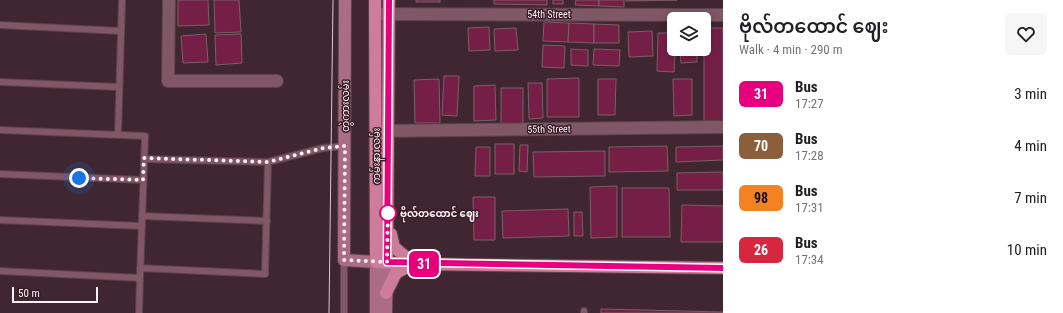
<!DOCTYPE html>
<html lang="en">
<head>
<meta charset="utf-8">
<style>
  body { margin:0; font-family:"Roboto Condensed","Noto Sans Myanmar",sans-serif; background:#f6f6f6; color:#202124; height:100vh; display:flex; flex-direction:column; font-size:15px; white-space:nowrap }
  * { box-sizing:border-box; margin:0 }
  p { font-size:13px; color:#757577 }
  .icon { flex:none; width:22px; height:22px; fill:none; stroke:currentColor; stroke-width:2; stroke-linecap:round; stroke-linejoin:round }
  .map { position:relative; flex:1; overflow:hidden }
  .side { display:flex; flex-direction:column; background:#fff; width:340px }
  .side>* { flex:none }
  .badge { padding:0 8px; border-radius:6px; font-size:14px; line-height:26px }
  .fabs { position:absolute; left:667px; top:12px; display:grid; gap:8px }
  .fabs a { display:grid; place-items:center; width:44px; height:44px; border-radius:6px; background:#fff; box-shadow:0 2px 10px #0003; font-size:20px }
  .scale { position:absolute; left:12px; bottom:10px; width:86px; box-sizing:border-box; padding-left:4px; border:2px solid #feeff4; border-top:0; font-size:11px; line-height:14px; white-space:nowrap; color:#feeff4; -webkit-text-stroke:3px #361d26; paint-order:stroke }
  .you { position:absolute; width:20px; height:20px; margin:-10px; border:3px solid #fff; border-radius:50%; background:#1a73e8; box-shadow:0 0 0 6px #1a73e833 }
  .map>.badge { position:absolute; translate:-50% -50%; box-shadow:0 0 0 2px #fff }
  .round { display:grid; place-items:center; flex:none; width:42px; height:42px; border-radius:6px; background:#f6f6f6 }
  .head { display:flex; align-items:center; justify-content:space-between; height:68px; padding:0 16px }
  h1 { font-size:19px; font-weight:600; line-height:30px }
  ul { padding:0; list-style:none }
  li { display:flex; align-items:center; gap:12px; height:52px; padding:0 16px }
  li div { flex:1 }
  li b { display:block; font-size:15px }
  li em { font-style:normal }
  li .badge { min-width:44px; font-weight:700; text-align:center }
  main { display:flex; flex:1; min-height:0 }
  .map>svg:first-child { display:block }
</style>
</head>
<body>
<main>
<div class="map">
<svg width="723" height="313" viewBox="0 0 723 313">
  <rect width="100%" height="100%" fill="#402630"/>
  <g fill="#751f46" stroke="#7c5e68">
    <path d="M178 0H208L209 25 178 26Z"/>
    <path d="M214 0H239L241 32 215 33Z"/>
    <rect x="416" y="0" width="24" height="2"/>
    <path d="M494 0H547V5L494 4Z"/>
    <rect x="553" y="0" width="10" height="4"/>
    <path d="M576 0H599V6L575 5Z"/>
    <path d="M599 0H624V7L599 6Z"/>
    <path d="M626 0H677L626 1Z"/>
    <path d="M544 22 569 23 568 42 543 41Z"/>
    <path d="M569 23 594 24V43L568 42Z"/>
    <path d="M594 24 619 25V43H594Z"/>
    <path d="M489 27 490 50 469 51 468 28Z"/>
    <path d="M516 28 518 50 495 51 494 29Z"/>
    <rect x="704" y="28" width="19" height="93"/>
    <path d="M652 31 653 56 629 57 628 32Z"/>
    <path d="M658 33H674V49H675L674 72 657 71Z"/>
    <path d="M206 34 208 62 183 63 181 36Z"/>
    <path d="M241 34 242 63 216 65 215 35Z"/>
    <path d="M543 45 565 46 564 68 542 67Z"/>
    <path d="M571 49 588 50V66L571 65Z"/>
    <path d="M594 49 620 50 619 66 593 65Z"/>
    <path d="M680 49H697V62L681 63Z"/>
    <path d="M444 76H459L457 116 442 115Z"/>
    <path d="M579 78V117H547V79Z"/>
    <path d="M439 79 440 123H415L414 80Z"/>
    <path d="M598 79H616L615 115H598Z"/>
    <path d="M673 79H692V115L674 116Z"/>
    <path d="M528 83H542L543 118 529 119Z"/>
    <path d="M495 85 496 120 474 121V86Z"/>
    <rect x="501" y="88" width="22" height="36"/>
    <rect x="495" y="144" width="19" height="30"/>
    <path d="M520 145H528L527 172 519 171Z"/>
    <path d="M667 146 668 171 609 172V147Z"/>
    <path d="M723 146V160L676 162V147Z"/>
    <path d="M476 147H490V176H475Z"/>
    <path d="M605 151V176L534 177 533 152Z"/>
    <path d="M723 172V190H677V173Z"/>
    <path d="M617 186V237L591 238 590 187Z"/>
    <path d="M622 188H669L670 237H622Z"/>
    <path d="M473 197H495V240H474Z"/>
    <path d="M682 205 723 206V242H681Z"/>
    <path d="M568 209 569 236 503 238 502 211Z"/>
    <path d="M574 212H582L583 236H574Z"/>
    <path d="M601 309 723 312V313H601Z"/>
  </g>
  <g fill="none" stroke-linecap="round" stroke-linejoin="round">
    <defs>
      <g id="lane">
        <path d="M0 25 121 31"/>
        <path d="M0 82 119 87"/>
        <path d="M0 130 145 136 140 278 139 313"/>
        <path d="M118 135 122 0"/>
        <path d="M268 162 323 148 345 146"/>
        <path d="M0 174 143 180"/>
        <path d="M142 216 267 221"/>
        <path d="M0 220 141 226"/>
        <path d="M140 268 265 274 268 162 144 159"/>
        <path d="M0 271 140 278"/>
        <path d="M344 313V260"/>
        <path d="M584 313V311"/>
      </g>
      <g id="street">
        <path d="M169 0 168 81H277"/>
        <path d="M375 14 723 15"/>
        <path d="M378 131 723 127"/>
      </g>
      <g id="secondary">
        <path d="M345 0 344 260 376 262V313"/>
        <path d="M386 313 387 262"/>
      </g>
      <g id="primary">
        <path d="M375 0 376 262 414 264 723 268"/>
        <path d="M391 234 394 247 414 264"/>
        <path d="M387 262 389 0"/>
        <path d="M386 293 396 273 413 264"/>
      </g>
    </defs>
    <use href="#lane" stroke="#5b424b" stroke-width="8"/>
    <use href="#street" stroke="#5b424b" stroke-width="14"/>
    <use href="#secondary" stroke="#5b424b" stroke-width="14"/>
    <use href="#primary" stroke="#5b424b" stroke-width="14"/>
    <use href="#lane" stroke="#7f5765" stroke-width="6"/>
    <use href="#street" stroke="#7f5765" stroke-width="12"/>
    <use href="#secondary" stroke="#ab6d83" stroke-width="12"/>
    <use href="#primary" stroke="#cd7d9a" stroke-width="12"/>
    <path stroke="#dac9cf" stroke-width="1" d="M329 313 333 0"/>
  </g>
  <g fill="none" stroke-linecap="round" stroke-linejoin="round">
    <defs>
      <path id="line" d="M389 0 387 262 723 268"/>
    </defs>
    <use href="#line" stroke="#fff" stroke-width="9"/>
    <use href="#line" stroke="#e6007e" stroke-width="6"/>
    <path stroke="#feeff4" stroke-width="4" stroke-dasharray="0 7.2" d="M79 178 143 180 144 158 268 162 324 148 345 146 344 260 387 262 388 206V213"/>
  </g>
  <circle fill="#fff" stroke="#e6007e" stroke-width="2" cx="388" cy="213" r="8"/>
  <g text-anchor="middle" dominant-baseline="central" stroke-width="3" stroke-linejoin="round" paint-order="stroke">
    <g font-size="10" fill="#feeff4" stroke="#361d26">
      <text x="549" y="14">54th Street</text>
      <text transform="translate(345 106) rotate(-90)">တွဲကားလမ်း</text>
      <text transform="translate(549 129) rotate(-1)">55th Street</text>
      <text transform="translate(376 156) rotate(-90)">ကမ်းနားလမ်း</text>
    </g>
    <g font-size="10" font-weight="bold" fill="#feeff4" stroke="#361d26" text-anchor="start">
      <text x="400" y="213">ဗိုလ်တထောင် ဈေး</text>
    </g>
  </g>
</svg>
<div class="fabs">
<a><svg class="icon" aria-label="layers" viewBox="0 0 24 24"><path d="M12 4l9 5-9 5-9-5zM3 14l9 5 9-5"/></svg></a>
</div>
<div class="scale">50 m</div>
<div class="you" style="left:79px;top:178px"></div>
<b class="badge" style="left:424px;top:264px;background:#e6007e;color:#fff">31</b>
</div>
<section class="side">
<div class="head"><div><h1>ဗိုလ်တထောင် ဈေး</h1><p>Walk · 4 min · 290 m</p></div><a class="round"><svg class="icon" aria-label="heart" viewBox="0 0 24 24"><path d="M12 20l-8-8c-3-5 5-10 8-4 3-6 11-1 8 4z"/></svg></a></div>
<ul>
<li><span class="badge" style="background:#e6007e;color:#fff">31</span><div><b>Bus</b><p>17:27</p></div><em>3 min</em></li>
<li><span class="badge" style="background:#8b5e3c;color:#fff">70</span><div><b>Bus</b><p>17:28</p></div><em>4 min</em></li>
<li><span class="badge" style="background:#f58220;color:#111">98</span><div><b>Bus</b><p>17:31</p></div><em>7 min</em></li>
<li><span class="badge" style="background:#d7263d;color:#fff">26</span><div><b>Bus</b><p>17:34</p></div><em>10 min</em></li>
</ul>
</section>
</main>
</body>
</html>
